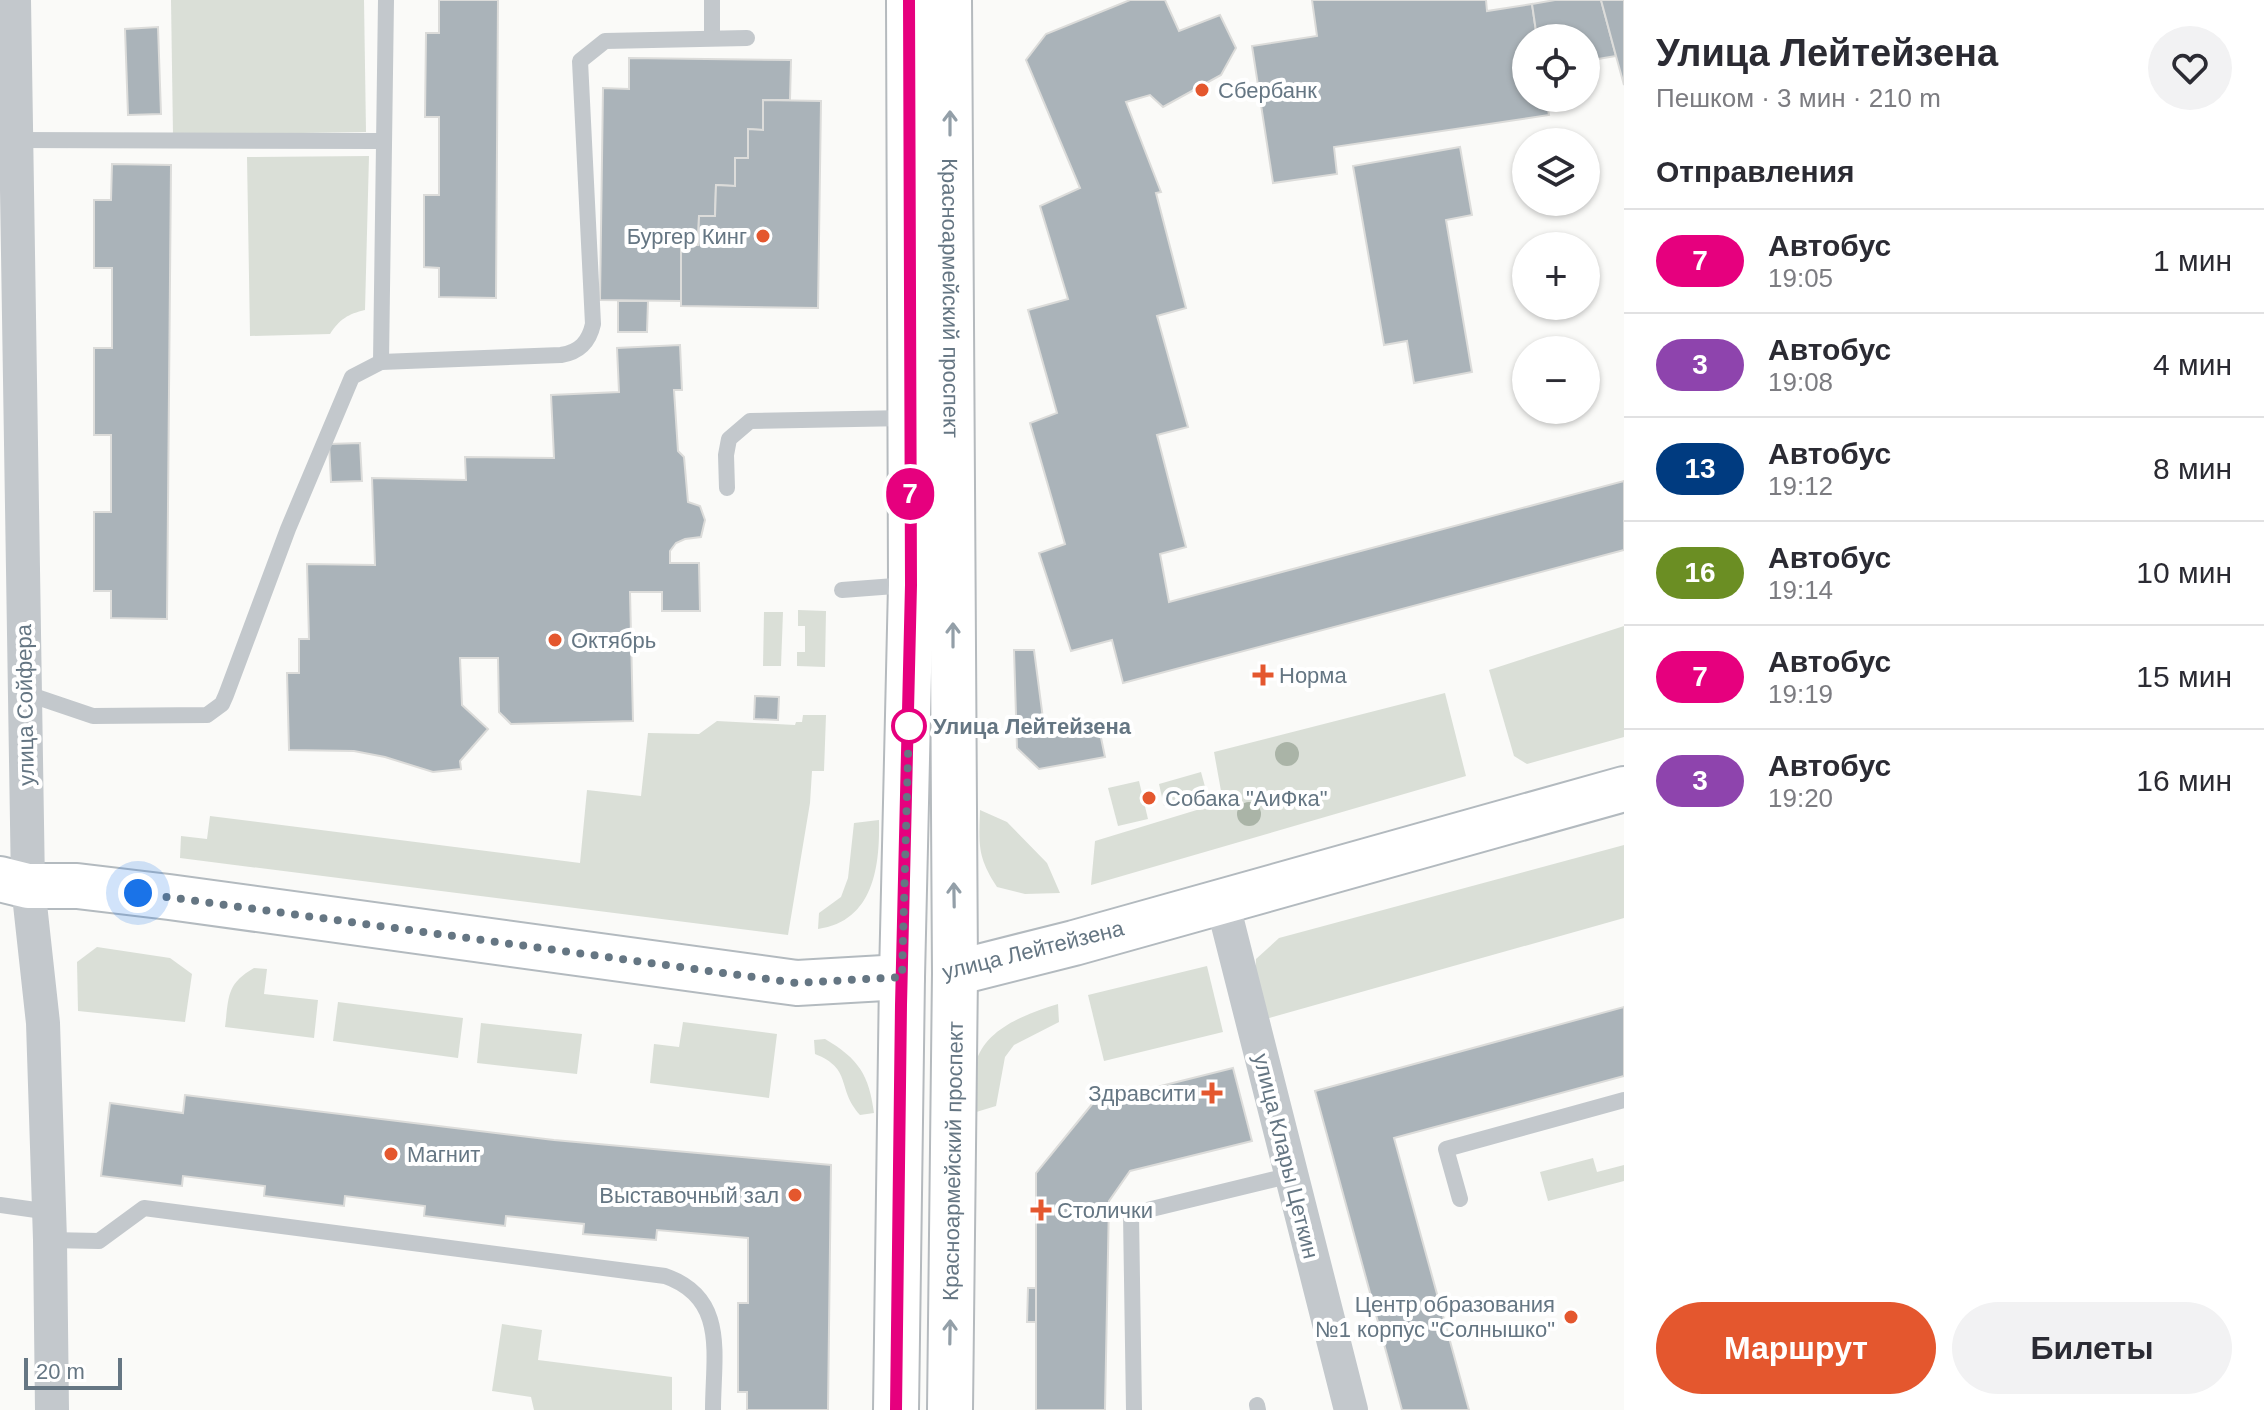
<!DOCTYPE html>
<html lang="ru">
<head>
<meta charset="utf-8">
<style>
  body { margin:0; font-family:Arial,sans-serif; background:#f2f2f3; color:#2b2b33; height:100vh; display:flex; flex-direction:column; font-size:30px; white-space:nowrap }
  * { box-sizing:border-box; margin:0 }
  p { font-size:26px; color:#7c7c81 }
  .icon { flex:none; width:44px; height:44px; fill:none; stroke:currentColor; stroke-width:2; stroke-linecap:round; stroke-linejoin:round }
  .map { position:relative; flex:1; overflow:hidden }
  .side { display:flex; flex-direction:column; background:#fff; width:640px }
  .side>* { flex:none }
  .badge { padding:0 16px; border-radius:26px; font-size:28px; line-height:52px }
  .controls { position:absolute; left:1512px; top:24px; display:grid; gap:16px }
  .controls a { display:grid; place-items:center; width:88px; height:88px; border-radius:50%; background:#fff; box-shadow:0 2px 6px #0004; font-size:40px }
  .scale { position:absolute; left:24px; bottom:20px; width:98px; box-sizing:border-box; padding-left:8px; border:4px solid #657683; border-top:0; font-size:22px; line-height:28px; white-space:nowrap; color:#657683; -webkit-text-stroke:6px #fff; paint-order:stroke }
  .you { position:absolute; width:40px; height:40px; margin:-20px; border:6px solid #fff; border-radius:50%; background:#1a73e8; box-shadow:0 0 0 12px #1a73e833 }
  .map>.badge { position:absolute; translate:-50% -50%; box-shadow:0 0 0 4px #fff }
  h2 { padding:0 32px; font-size:30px; line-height:72px }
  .round { display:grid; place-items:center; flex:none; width:84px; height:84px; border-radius:42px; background:#f2f2f3 }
  .summary { display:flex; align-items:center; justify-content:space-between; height:136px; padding:0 32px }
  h1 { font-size:38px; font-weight:700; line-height:60px }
  .cta { display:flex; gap:16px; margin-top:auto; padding:16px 32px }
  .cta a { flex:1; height:92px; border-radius:48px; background:#e4572e; color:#fff; font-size:32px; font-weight:700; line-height:92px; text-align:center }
  .cta a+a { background:#f2f2f3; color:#2b2b33 }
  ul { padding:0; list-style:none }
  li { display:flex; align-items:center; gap:24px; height:104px; padding:0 32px; border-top:2px solid #e1e1e2 }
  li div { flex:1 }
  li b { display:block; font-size:30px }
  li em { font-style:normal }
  li .badge { min-width:88px; font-weight:700; text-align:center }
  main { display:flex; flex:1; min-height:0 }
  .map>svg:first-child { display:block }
</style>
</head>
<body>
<main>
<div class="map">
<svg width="1624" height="1410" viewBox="0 0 1624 1410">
  <rect width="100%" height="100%" fill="#fafaf8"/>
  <g fill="#dadfd7">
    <path d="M171 0H364L366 132 173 135Z"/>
    <path d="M369 156 365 310C348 314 340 319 330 334L250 336 247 157Z"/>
    <path d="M798 610 826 611 825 667 797 666V652H805V626H798Z"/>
    <path d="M764 612H783L781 666H763Z"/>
    <path d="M1624 626V737L1527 764 1514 756 1489 670Z"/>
    <path d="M1445 693 1466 776 1091 885 1095 841 1223 802 1214 752Z"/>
    <path d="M803 715H826L824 771H812L810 803 788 935 180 858 181 836 207 839 210 816 580 863 587 790 641 796 648 733 699 734 717 721 795 725 796 722H802Z"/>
    <path d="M1201 772 1207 794 1164 806 1159 784Z"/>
    <path d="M1139 781 1148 819 1118 826 1108 788Z"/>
    <path d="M980 810 1007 822 1047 863 1060 893 1025 894 997 887C977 856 979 845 980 810Z"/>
    <path d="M879 820C880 866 874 921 818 929L819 913 841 897 848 878 854 823Z"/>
    <path d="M1624 845V918L1262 1020 1255 990 1256 959 1279 938Z"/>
    <path d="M97 947 170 958 192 974 185 1022 78 1011 77 962Z"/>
    <path d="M1207 966 1223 1032 1104 1061 1088 995Z"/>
    <path d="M254 968 267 969 264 994 318 1000 314 1038 225 1027C229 997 226 984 254 968Z"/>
    <path d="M338 1002 463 1018 458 1058 333 1041Z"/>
    <path d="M1058 1004 1059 1022 1014 1045 1005 1057 996 1106 973 1113C973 1096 971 1080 976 1063 984 1029 1028 1013 1058 1004Z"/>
    <path d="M683 1022 777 1034 769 1098 650 1083 654 1044 679 1047Z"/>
    <path d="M481 1023 582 1034 577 1074 477 1063Z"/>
    <path d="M825 1039C859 1059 869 1075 874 1113L860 1115C836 1088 853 1069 815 1054L814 1040Z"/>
    <path d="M1593 1158 1597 1172 1624 1165V1181L1548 1201 1540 1172Z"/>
    <path d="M502 1324 542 1330 538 1360 672 1377V1410H534L531 1397 492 1391Z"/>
  </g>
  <g fill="#aab3b9" stroke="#dcdcda" stroke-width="2">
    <path d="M439 0H498L496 298 439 297V268L424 267V195H439V117H425L426 33H439Z"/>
    <path d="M1130 0H1165L1179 31 1220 15 1236 48 1221 75 1163 107 1150 95 1126 102 1161 192 1156 193 1186 308 1157 316 1188 427 1157 435 1186 547 1160 554 1169 602 1624 481V550L1123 683 1112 640 1071 651 1039 553 1065 544 1030 423 1057 413 1028 310 1068 299 1040 206 1080 188 1026 60 1046 34Z"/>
    <path d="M1312 0H1486L1487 11 1532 4 1537 38H1526V98H1546L1549 115 1334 147 1337 174 1273 183 1252 46 1317 36Z"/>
    <path d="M1555 0H1601L1616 56 1586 61V38H1537L1532 4Z"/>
    <path d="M1601 0H1624V85L1616 56Z"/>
    <path d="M158 27 161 114 128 115 125 29Z"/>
    <path d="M629 58 791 60 790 100H763V130L748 129V158H735V186L716 185 715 216H699L698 245H681V301L600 300 603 88 629 89Z"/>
    <path d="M763 100 821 101 818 308 681 306V245H698L699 216H715L716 185 735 186V158H748V129L763 130Z"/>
    <path d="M1460 147 1472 215 1446 220 1472 372 1414 383 1407 341 1384 345 1353 166Z"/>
    <path d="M112 164 171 165 167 619 111 618V591H94V512H111V435H94V348H112V268H94V200H111Z"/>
    <path d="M618 301H648L647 332H618Z"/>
    <path d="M680 345 682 390H674L678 451 684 457 688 502 700 506 705 520 701 537 685 539 676 543 670 551V563H699L700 611H662V592H630L633 721 511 724 499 712 498 658H460L462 705 488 729 460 761 461 769 433 772 385 757 354 751 289 750 287 673H299V639H309L307 564 375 565 372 478 466 480 465 457 554 458 551 395 619 392 617 348Z"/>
    <path d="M360 443 362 481 331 482 329 444Z"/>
    <path d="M1014 650H1034L1045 734 1099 728 1105 757 1039 769 1017 748Z"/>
    <path d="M755 696 779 697 778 720 754 719Z"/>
    <path d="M1624 1007V1076L1394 1138 1469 1410H1402L1315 1091Z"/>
    <path d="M1233 1068 1252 1141 1130 1171 1109 1201 1105 1410H1036V1173L1093 1103Z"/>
    <path d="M185 1095 554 1140 831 1165 828 1410H747V1392H738V1303H748V1238L657 1230 656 1240 583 1234 584 1224 506 1216 505 1226 424 1216 425 1206 345 1196 344 1206 264 1196 265 1186 183 1176 182 1186 101 1176 110 1103 183 1113Z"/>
    <path d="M1028 1288H1036V1322H1027Z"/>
  </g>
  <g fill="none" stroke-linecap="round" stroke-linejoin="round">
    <defs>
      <g id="secondary">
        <path d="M0 879 28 886H77L169 897 797 983 902 977"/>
        <path d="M955 973 1074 943 1624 789"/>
      </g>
      <g id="primary">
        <path id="s1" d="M949 0 955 973 950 1410"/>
        <path d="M896 1410 902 977 911 585 909 0"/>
      </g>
    </defs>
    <use href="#secondary" stroke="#b3babf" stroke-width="48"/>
    <use href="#primary" stroke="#b5babe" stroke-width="48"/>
    <g stroke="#c3c8cc" stroke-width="16">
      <path d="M712 0V38"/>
      <path d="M16 140 382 141"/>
      <path d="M381 362 386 0"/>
      <path d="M727 488 726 455 729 439 750 421 907 418"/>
      <path d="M842 590 908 585"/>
      <path d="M25 693 93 716 207 715 222 704 226 695 288 529 352 377 381 362 561 355C580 352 589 342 593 324L580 61 605 41 747 38"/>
      <path d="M1460 1199 1446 1149 1624 1100"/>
      <path d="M0 1205 50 1212"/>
      <path d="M50 1240 99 1241 144 1208 665 1276C728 1298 713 1355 713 1410"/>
      <path d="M1257 1405 1258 1410"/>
      <path d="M1134 1410 1131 1214 1292 1175"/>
    </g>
    <g stroke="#c3c8cc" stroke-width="34">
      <path d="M14 0 28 886 43 1023 50 1240 52 1410"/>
      <path d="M1222 901 1351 1410"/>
    </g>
    <use href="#secondary" stroke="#fff" stroke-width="44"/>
    <use href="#primary" stroke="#fff" stroke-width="44"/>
  </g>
  <g fill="#aab4a7">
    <circle cx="1287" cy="754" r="12"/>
    <circle cx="1249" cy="814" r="12"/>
  </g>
  <defs><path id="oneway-shaft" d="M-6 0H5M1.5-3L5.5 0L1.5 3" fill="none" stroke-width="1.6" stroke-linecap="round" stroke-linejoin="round" transform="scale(2)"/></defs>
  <g stroke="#939fa8">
    <use href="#oneway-shaft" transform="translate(950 123) rotate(-90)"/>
    <use href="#oneway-shaft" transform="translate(953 635) rotate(-90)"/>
    <use href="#oneway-shaft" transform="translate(954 895) rotate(-91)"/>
    <use href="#oneway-shaft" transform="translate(950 1332) rotate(-89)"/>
  </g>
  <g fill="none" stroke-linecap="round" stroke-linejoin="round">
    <defs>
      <path id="line" d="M896 1410 901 1005 911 585 909 0"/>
    </defs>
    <use href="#line" stroke="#fff" stroke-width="18"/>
    <use href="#line" stroke="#e6007e" stroke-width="12"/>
    <path stroke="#657683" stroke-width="8" stroke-dasharray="0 14.4" d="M138 893 797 983 902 977 909 720V726"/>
  </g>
  <g fill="#e4572e" stroke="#fff" stroke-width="3">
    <circle cx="1202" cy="90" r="8"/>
    <circle cx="763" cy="236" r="8"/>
    <circle cx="555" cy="640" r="8"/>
    <path d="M1259 663h8v8h8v8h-8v8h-8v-8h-8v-8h8z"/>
    <circle cx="1149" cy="798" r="8"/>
    <path d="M1208 1081h8v8h8v8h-8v8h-8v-8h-8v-8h8z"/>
    <circle cx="391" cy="1154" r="8"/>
    <circle cx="795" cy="1195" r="8"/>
    <path d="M1037 1198h8v8h8v8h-8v8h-8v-8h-8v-8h8z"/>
    <circle cx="1571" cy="1317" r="8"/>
  </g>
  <circle fill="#fff" stroke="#e6007e" stroke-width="4" cx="909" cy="726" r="16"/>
  <g text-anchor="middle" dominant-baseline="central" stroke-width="8" stroke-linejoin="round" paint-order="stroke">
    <g font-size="22" fill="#657683" stroke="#fff" text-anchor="start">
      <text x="1218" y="90">Сбербанк</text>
      <text x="747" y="236" text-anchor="end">Бургер Кинг</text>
      <text x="571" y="640">Октябрь</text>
      <text x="1279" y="675">Норма</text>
      <text x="1165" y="798">Собака "АиФка"</text>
      <text x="1196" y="1093" text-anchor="end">Здравсити</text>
      <text x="407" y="1154">Магнит</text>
      <text x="779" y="1195" text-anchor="end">Выставочный зал</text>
      <text x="1057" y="1210">Столички</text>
      <text x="1555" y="1304" text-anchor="end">Центр образования<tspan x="1555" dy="25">№1 корпус "Солнышко"</tspan></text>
    </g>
    <g font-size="22" fill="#657683" stroke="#fff">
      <text stroke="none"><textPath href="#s1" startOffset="298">Красноармейский проспект</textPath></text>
      <text transform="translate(25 705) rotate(-91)">улица Сойфера</text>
      <text transform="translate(1033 950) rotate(-14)">улица Лейтейзена</text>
      <text transform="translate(1286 1156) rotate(76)">улица Клары Цеткин</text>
      <text transform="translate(953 1161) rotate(-89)">Красноармейский проспект</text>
    </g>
    <g font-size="22" font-weight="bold" fill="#657683" stroke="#fff" text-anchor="start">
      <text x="933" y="726">Улица Лейтейзена</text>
    </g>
  </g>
</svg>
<div class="controls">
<a><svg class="icon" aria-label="locate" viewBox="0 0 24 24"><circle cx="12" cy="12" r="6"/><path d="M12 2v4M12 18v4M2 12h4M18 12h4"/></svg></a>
<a><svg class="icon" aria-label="layers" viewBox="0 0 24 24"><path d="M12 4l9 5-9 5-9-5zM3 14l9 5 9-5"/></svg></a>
<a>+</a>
<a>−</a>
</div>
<div class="scale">20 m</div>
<div class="you" style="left:138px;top:893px"></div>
<b class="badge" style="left:910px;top:494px;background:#e6007e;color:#fff">7</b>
</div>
<section class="side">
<div class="summary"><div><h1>Улица Лейтейзена</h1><p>Пешком · 3 мин · 210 m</p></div><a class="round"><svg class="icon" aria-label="heart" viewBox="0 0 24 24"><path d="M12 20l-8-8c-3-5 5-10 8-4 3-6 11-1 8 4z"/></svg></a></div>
<h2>Отправления</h2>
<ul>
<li><span class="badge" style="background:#e6007e;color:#fff">7</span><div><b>Автобус</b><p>19:05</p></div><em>1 мин</em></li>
<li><span class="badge" style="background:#8e44ad;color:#fff">3</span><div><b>Автобус</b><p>19:08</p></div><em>4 мин</em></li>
<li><span class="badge" style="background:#003b80;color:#fff">13</span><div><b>Автобус</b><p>19:12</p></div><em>8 мин</em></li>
<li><span class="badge" style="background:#6b8e23;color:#fff">16</span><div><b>Автобус</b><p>19:14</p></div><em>10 мин</em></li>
<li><span class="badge" style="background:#e6007e;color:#fff">7</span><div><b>Автобус</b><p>19:19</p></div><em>15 мин</em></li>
<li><span class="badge" style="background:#8e44ad;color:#fff">3</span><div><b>Автобус</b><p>19:20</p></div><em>16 мин</em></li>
</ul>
<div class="cta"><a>Маршрут</a><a>Билеты</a></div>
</section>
</main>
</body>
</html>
